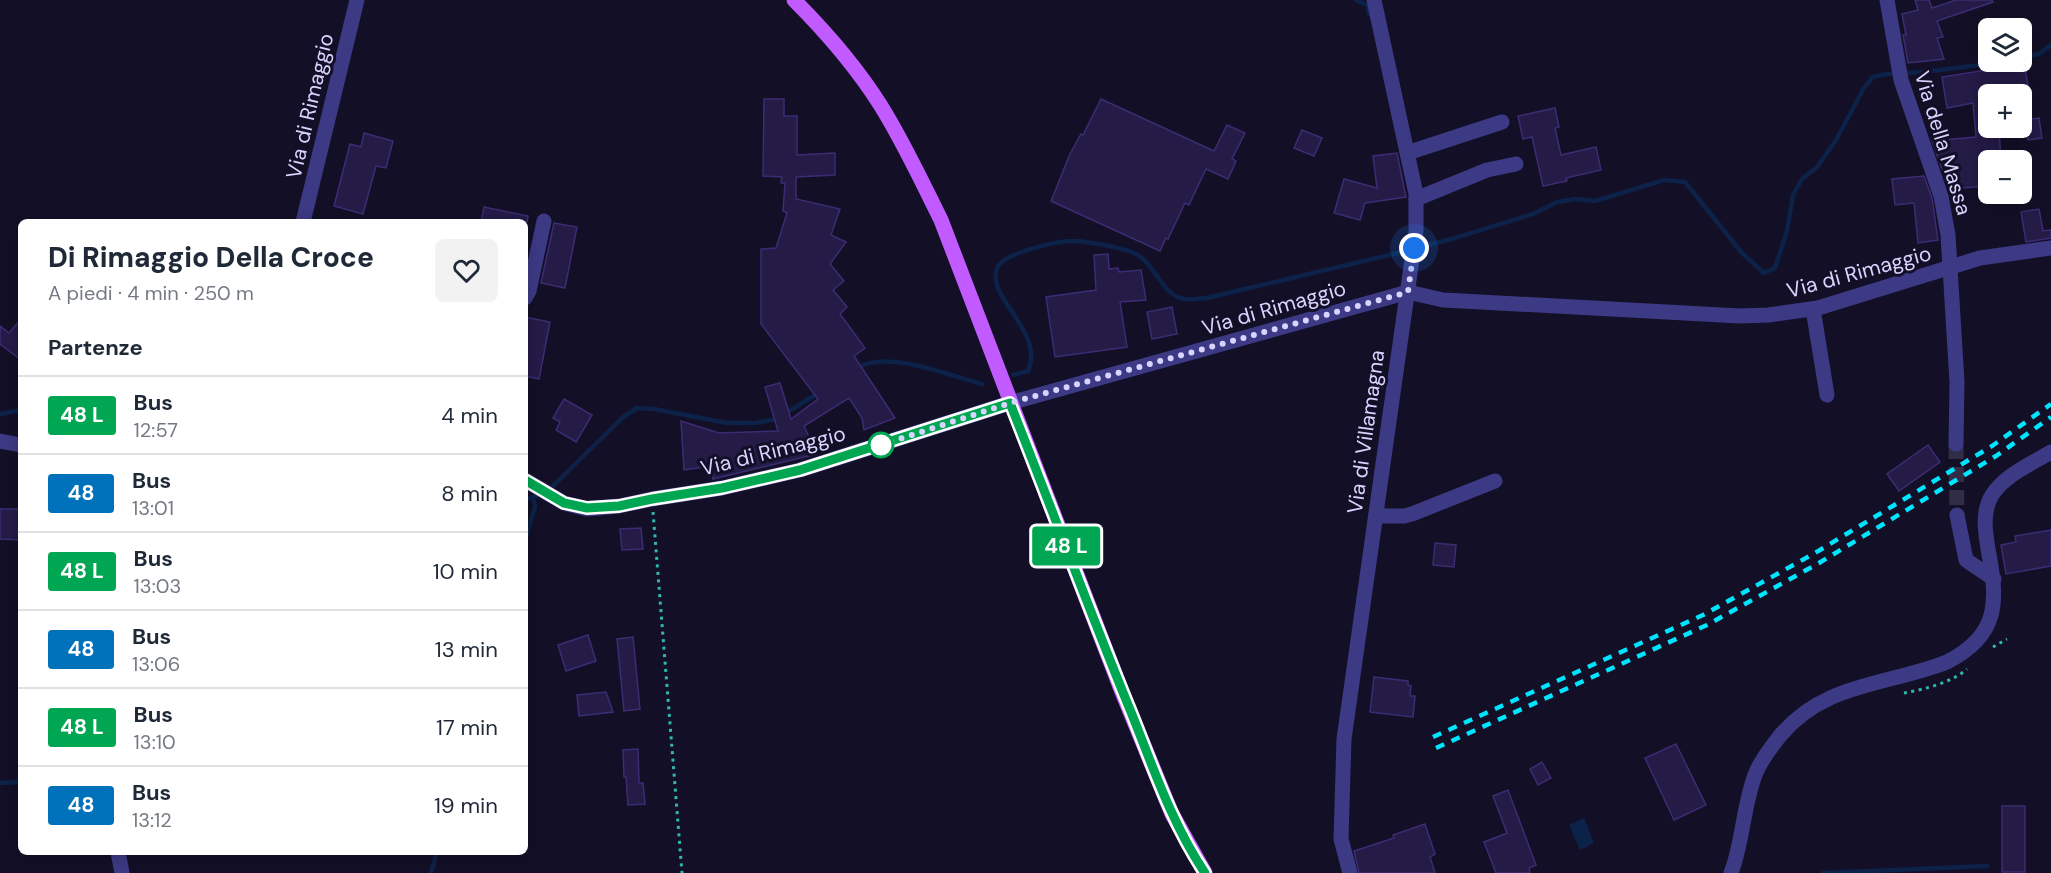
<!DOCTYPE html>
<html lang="it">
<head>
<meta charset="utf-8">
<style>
  body { margin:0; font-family:"DM Sans",sans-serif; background:#f2f2f3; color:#1f2937; height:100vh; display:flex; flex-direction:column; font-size:22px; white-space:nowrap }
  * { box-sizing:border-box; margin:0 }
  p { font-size:20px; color:#747a83 }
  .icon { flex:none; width:33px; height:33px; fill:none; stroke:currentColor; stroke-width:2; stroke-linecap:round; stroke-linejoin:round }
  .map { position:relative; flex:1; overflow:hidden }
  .drawer { position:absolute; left:18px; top:219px; width:510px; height:636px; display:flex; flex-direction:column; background:#fff; border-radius:9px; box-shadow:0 3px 15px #0003 }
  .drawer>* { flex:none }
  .badge { padding:0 12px; border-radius:4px; font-size:21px; line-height:39px }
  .fabs { position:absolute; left:1978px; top:18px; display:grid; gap:12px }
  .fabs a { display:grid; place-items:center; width:54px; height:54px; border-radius:9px; background:#fff; box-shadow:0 3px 15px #0003; font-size:30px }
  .you { position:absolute; width:30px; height:30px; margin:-15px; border:4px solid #fff; border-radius:50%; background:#1a73e8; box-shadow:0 0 0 9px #1a73e833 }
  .map>.badge { position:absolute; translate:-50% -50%; box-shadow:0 0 0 3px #fff }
  h2 { padding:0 30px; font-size:22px; line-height:54px }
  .round { display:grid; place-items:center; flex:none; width:63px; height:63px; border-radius:9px; background:#f2f2f3 }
  .summary { display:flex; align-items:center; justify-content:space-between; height:102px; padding:0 30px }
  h1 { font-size:28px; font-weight:800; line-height:45px }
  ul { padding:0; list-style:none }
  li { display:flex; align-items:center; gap:18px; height:78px; padding:0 30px; border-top:2px solid #e0e1e3 }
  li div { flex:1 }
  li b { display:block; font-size:22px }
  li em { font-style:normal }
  li .badge { min-width:66px; font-weight:700; text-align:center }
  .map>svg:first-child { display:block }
</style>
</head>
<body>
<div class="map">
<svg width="2051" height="873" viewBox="0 0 2051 873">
  <rect width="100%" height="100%" fill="#130f26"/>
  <path fill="#0c2248" d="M1584 818 1594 843 1580 850 1569 825Z"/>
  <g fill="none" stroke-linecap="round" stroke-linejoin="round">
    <g stroke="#0c2248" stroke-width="4.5">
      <path d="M1356 0 1367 5 1369 14"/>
      <path d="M2022 57 2039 54 2051 45"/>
      <path d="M857 368C886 349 950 376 982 384"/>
      <path d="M1013 375 1028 371C1046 330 982 296 998 266 1006 253 1056 241 1071 241 1083 240 1123 248 1134 253 1155 262 1161 295 1184 299 1191 300 1200 298 1207 298L1398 253 1455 238 1533 214 1557 202 1576 199 1595 201 1664 180 1685 182 1742 253 1764 273 1775 268 1787 231 1793 195 1802 179 1817 167 1836 140 1864 88 1873 77 1887 74 1924 72 2004 62"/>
      <path d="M0 414 21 410"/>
      <path d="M549 490 623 417 637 408 654 409 727 423H755L776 419 820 392"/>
      <path d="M525 500 542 494"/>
      <path d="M525 540 535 507 533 497"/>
      <path d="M0 783 21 782"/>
      <path d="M431 873 437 852"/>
      <path d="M1823 873 1987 866"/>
    </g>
  </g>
  <g fill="#241b47" stroke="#3b2d73" stroke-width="1.5">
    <path d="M1915 0H1929L1932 8 1956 0H1992L1993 2 1937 21 1943 37 1937 38 1944 59 1908 63 1903 35H1906L1902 14 1918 10Z"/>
    <path d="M2024 64 2028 85 2009 88 2010 94H1989V128H1999L2001 160H1989V186L1949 189 1932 141 1976 137 1973 103 1947 108 1942 77Z"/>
    <path d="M764 99H784V116H797V155L835 153V175L796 177V199L840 209 831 235 846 242 830 264 844 281 833 290 847 307 840 314 865 348 854 356 895 418 864 430 862 418 849 398 804 426 817 454 713 479 712 466 684 470 681 421 719 433 778 431 765 387 780 383 791 419 818 399 761 324V249L776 248 787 213 783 211 785 183H781L782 177 763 176Z"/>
    <path d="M1101 99 1214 151 1227 125 1245 133 1232 159 1236 161 1228 179 1206 169 1189 205 1185 203 1168 239 1166 238 1160 251 1051 201 1070 154 1081 134 1083 135Z"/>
    <path d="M1555 108 1559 127 1555 128 1561 155 1596 147 1601 170 1566 178 1567 181 1543 186 1532 137 1523 139 1518 116Z"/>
    <path d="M2039 118 2042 138 2028 140 2025 120Z"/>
    <path d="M1302 130 1322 138 1314 156 1294 148Z"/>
    <path d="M364 133 393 141 386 168 376 166 363 214 334 206 350 144 361 147Z"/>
    <path d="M1397 153 1406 197 1365 203 1360 220 1334 213 1344 179 1377 188 1373 156Z"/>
    <path d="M1924 176 1932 198 1938 240 1918 243 1914 203 1895 205 1892 179Z"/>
    <path d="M484 207 528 216 527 222H481Z"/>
    <path d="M2039 209 2043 231 2051 230V238L2026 242 2021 212Z"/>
    <path d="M554 223 577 227 565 288 541 283Z"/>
    <path d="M1108 254 1109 269 1118 268 1119 272 1141 270 1146 300 1120 302 1127 347 1055 357 1046 297 1096 290 1094 255Z"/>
    <path d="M1172 307 1177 334 1152 339 1147 312Z"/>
    <path d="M525 317 550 322 539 379 525 376Z"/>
    <path d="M21 319V360L0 344V326L9 333Z"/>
    <path d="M564 399 592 415 576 442 556 430 560 422 553 418Z"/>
    <path d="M1928 445 1940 462 1899 491 1887 474Z"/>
    <path d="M0 509H21V540L0 539Z"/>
    <path d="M641 528 643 549 622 550 620 529Z"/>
    <path d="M2051 530V566L2006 574 2001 545 2016 542 2015 536Z"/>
    <path d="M1435 543 1456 545 1454 567 1433 565Z"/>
    <path d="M588 635 596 661 566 671 558 645Z"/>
    <path d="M633 637 640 709 624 711 617 639Z"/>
    <path d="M1374 677 1408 681V685L1411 686 1410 696H1415L1413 717 1370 712Z"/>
    <path d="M606 692 613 712 579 716 577 695Z"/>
    <path d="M1676 744 1706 805 1674 820 1645 758Z"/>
    <path d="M638 749 639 783H643L645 804 628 805 626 777H624L623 750Z"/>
    <path d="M1542 762 1551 778 1538 785 1530 769Z"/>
    <path d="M1508 790 1536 865 1529 868 1530 873H1496L1484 842 1507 833 1493 796Z"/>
    <rect x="2002" y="806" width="23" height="66"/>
    <path d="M1425 824 1435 854 1430 857 1435 873H1359L1354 851 1394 838 1393 835Z"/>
  </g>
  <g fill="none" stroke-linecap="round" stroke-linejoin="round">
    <path stroke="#312d47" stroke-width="15" stroke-dasharray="15 8" stroke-linecap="butt" d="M1956 444 1957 515"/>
    <g stroke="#2fb8b0" stroke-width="3" stroke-dasharray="3 4.5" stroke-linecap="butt">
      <path d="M653 512 682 873"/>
      <path d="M1993 647 2007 639"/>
      <path d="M1904 693C1925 689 1951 683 1967 669"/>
    </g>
    <g stroke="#3d3a85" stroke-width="15">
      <path d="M1887 0 1901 80 1941 196 1948 235 1957 382 1956 444"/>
      <path d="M1407 153 1502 122"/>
      <path d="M1416 199 1487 170 1516 164"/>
      <path d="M303 222 357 0"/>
      <path d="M525 298 529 291 544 221"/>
      <path d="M1813 309 1827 395"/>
      <path d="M0 441 21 445"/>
      <path d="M525 480 564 503 587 509 619 506 652 499 722 488 800 470 1010 403 1408 292 1443 300 1462 301 1740 316 1768 315 1818 308 1980 258 2051 248"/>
      <path d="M1957 515 1966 560 1994 579"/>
      <path d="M1376 516H1404L1412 514 1495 481"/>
      <path d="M118 852 122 873"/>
      <path d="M1350 873 1341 839 1344 739 1416 231V194L1374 0"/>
      <path d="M1731 873C1743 842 1743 807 1755 775 1760 761 1770 749 1779 737 1824 682 1886 686 1947 662 2000 635 1998 601 1988 549 1985 530 1982 512 1992 495 2005 475 2031 464 2051 452"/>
    </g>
    <path stroke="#c25bff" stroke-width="15" d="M794 0C826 32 857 68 881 106 904 143 922 182 941 220L1122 692 1172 814 1205 873"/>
    <g stroke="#00e5ff" stroke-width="4.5" stroke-dasharray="9 8" stroke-linecap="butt">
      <path d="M1433 737 1703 615 1815 553 1992 446 2051 404"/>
      <path d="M1436 748 1707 625 1819 563 1996 456 2051 417"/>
    </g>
  </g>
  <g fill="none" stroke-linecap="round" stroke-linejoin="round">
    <defs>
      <path id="line" d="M525 480 564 503 587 508 619 506 652 499 722 488 800 470 1010 403C1051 506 1089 610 1131 712 1153 767 1172 824 1205 873"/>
    </defs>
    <use href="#line" stroke="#fff" stroke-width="14"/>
    <use href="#line" stroke="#00a651" stroke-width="9"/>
    <path stroke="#d9d4ff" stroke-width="6" stroke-dasharray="0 10.8" d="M881 445 1010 403 1408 292 1414 248"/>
  </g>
  <circle fill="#fff" stroke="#00a651" stroke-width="3" cx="881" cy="445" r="12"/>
  <g text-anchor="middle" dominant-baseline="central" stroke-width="6" stroke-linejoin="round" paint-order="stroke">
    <g font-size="21" fill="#d9d4ff" stroke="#130f26">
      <text transform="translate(310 106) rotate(-77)">Via di Rimaggio</text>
      <text transform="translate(1943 143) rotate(73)">Via della Massa</text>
      <text transform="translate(1859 272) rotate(-15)">Via di Rimaggio</text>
      <text transform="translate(1274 308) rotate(-16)">Via di Rimaggio</text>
      <text transform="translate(1366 432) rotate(-82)">Via di Villamagna</text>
      <text transform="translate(773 451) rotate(-14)">Via di Rimaggio</text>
    </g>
  </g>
</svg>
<div class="fabs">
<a><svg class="icon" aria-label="layers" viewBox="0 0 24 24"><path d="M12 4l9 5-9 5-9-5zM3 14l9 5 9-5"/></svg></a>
<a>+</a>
<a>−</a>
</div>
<div class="you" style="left:1414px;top:248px"></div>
<b class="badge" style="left:1066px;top:546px;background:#00a651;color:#fff">48 L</b>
<section class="drawer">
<div class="summary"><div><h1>Di Rimaggio Della Croce</h1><p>A piedi · 4 min · 250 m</p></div><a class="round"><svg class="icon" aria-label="heart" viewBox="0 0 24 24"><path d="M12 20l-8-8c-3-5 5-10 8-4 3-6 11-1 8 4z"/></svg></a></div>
<h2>Partenze</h2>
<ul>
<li><span class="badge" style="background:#00a651;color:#fff">48 L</span><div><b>Bus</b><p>12:57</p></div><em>4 min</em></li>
<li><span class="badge" style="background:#0072bc;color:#fff">48</span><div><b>Bus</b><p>13:01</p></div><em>8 min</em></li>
<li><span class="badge" style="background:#00a651;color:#fff">48 L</span><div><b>Bus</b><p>13:03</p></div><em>10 min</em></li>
<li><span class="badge" style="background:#0072bc;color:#fff">48</span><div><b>Bus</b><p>13:06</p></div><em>13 min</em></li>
<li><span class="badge" style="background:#00a651;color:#fff">48 L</span><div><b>Bus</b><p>13:10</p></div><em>17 min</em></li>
<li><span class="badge" style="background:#0072bc;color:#fff">48</span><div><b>Bus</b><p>13:12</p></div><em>19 min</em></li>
</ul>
</section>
</div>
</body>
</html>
